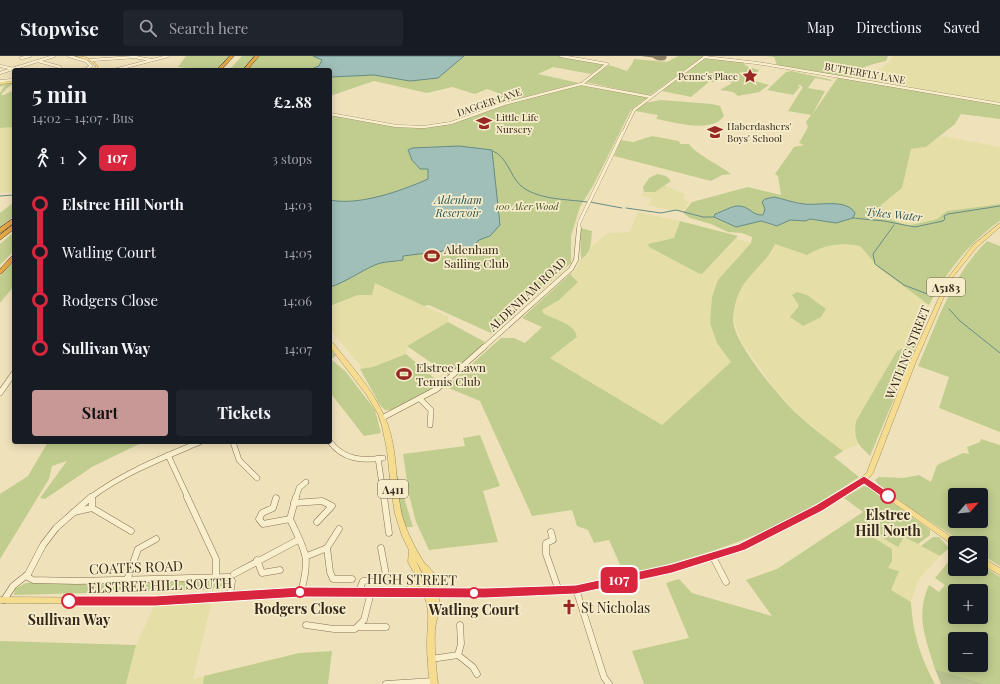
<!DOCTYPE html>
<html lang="en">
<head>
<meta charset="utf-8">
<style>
  body { margin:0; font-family:"Playfair Display",serif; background:#20242c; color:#f1f3f6; height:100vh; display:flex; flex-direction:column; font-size:15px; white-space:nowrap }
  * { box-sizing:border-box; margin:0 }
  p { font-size:13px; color:#9ea1a6 }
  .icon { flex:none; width:22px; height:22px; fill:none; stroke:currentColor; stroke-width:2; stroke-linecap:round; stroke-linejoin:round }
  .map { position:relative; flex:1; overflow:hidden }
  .side { position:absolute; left:12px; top:12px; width:320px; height:376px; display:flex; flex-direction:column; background:#171b24; border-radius:4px; box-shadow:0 2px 10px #0003 }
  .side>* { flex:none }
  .badge { padding:0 8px; border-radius:6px; font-size:14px; line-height:26px }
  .needle { width:26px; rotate:63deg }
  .buttons { position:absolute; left:948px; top:432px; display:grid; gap:8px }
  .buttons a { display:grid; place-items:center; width:40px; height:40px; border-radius:4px; background:#171b24; box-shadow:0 2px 10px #0003; font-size:20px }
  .map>.badge { position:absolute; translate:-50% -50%; box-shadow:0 0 0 2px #fff }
  .legs { display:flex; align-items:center; gap:6px; height:44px; padding:0 20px; font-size:13px }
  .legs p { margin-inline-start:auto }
  .summary { display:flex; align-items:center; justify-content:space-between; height:68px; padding:0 20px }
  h1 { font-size:22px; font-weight:700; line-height:30px }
  .action { display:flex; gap:8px; margin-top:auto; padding:8px 20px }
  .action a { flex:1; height:46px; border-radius:4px; background:#c89897; color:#111; font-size:16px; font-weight:700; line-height:46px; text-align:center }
  .action a+a { background:#20242c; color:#f1f3f6 }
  ul { padding:0 20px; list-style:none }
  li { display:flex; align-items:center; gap:14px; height:48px; font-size:15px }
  li i { display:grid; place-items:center; width:6px; height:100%; margin:0 5px; background:currentColor }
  li i::after { content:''; width:10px; height:10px; margin:-5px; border:3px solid; border-radius:50%; background:#171b24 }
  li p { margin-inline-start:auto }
  li:first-child i { background:linear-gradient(#0000 50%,currentColor 0) }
  li:last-child i { background:linear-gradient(currentColor 50%,#0000 0) }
  header { display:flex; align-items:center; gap:24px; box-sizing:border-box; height:56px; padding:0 20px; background:#171b24; border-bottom:1px solid #363941 }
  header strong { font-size:19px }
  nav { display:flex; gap:22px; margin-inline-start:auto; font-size:14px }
  .search { width:280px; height:36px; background:#20242c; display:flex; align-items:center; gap:10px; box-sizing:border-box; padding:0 14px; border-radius:4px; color:#9ea1a6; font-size:15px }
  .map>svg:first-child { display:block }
</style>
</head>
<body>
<header>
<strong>Stopwise</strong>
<div class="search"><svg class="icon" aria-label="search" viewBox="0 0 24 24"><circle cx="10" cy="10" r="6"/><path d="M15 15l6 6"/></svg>Search here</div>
<nav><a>Map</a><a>Directions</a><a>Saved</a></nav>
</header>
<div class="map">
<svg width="1000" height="628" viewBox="0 0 1000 628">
  <rect width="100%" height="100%" fill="#efe2ba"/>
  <g fill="#e5dfa7">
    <path d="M892 0H1000V47L850 22 855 16 872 19 890 5Z"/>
    <path d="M14 71V136L0 137V72Z"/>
    <path d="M942 80 1000 91V148L947 155 937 163 907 170 889 162 881 149 902 132 910 93 926 91Z"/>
    <path d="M664 129 685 138 684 143 689 146 683 155H672L648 149 652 143 641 140 644 136H655Z"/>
    <path d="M638 156 680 165 674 182 648 188 649 191 698 217 702 218 737 183 751 187 735 205 717 287 731 306 662 369 550 302 577 282 576 277 570 270 551 262 543 257 542 254 576 222 570 218 577 212 581 203 587 200 591 191 608 177 630 176Z"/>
    <path d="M837 187 860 190 879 212 929 249 913 287 897 295 856 365 854 378 858 388 843 395 797 358 774 332 741 285 733 264 738 237 749 220 773 194 775 188 807 199 818 193Z"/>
    <path d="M375 226 448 261V266L407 290 406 298 373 311 363 313 330 273V250L337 249Z"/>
    <path d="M872 463 940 500 918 524 911 546 891 534 899 515 880 510 845 490Z"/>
    <path d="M212 545 193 623 204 620 203 628H126L136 589 154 550Z"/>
  </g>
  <g fill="#c1cd8e" fill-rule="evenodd">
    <path d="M186 0H229L216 14H183L186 12 178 11Z"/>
    <path d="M242 0H256L244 14H229Z"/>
    <path d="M259 0H558L604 9 591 18 553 11 538 18 579 27 502 47 491 43 504 39 487 33 475 38 452 31 427 37 374 25 330 40V14H247Z"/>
    <path d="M678 0H704L649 40 586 26 609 9 627 15 632 8 634 3 667 6Z"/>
    <path d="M766 0H888L886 5C872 8 859 11 850 22L777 9 774 1Z"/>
    <path d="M706 2 743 6 746 10 759 14 751 24 769 29 759 36 738 40 733 36 720 34 732 27 720 23 716 26H709L691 41 662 35Z"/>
    <path d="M791 15 832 24 831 25 815 22 808 32 825 35 812 59 838 21 1000 48V63L961 58 955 68 926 91 911 93 902 132 881 149 888 162 907 170 937 163 947 155 1000 148V165C969 186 946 217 929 249L879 212 860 190C839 186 824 189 807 199L775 188C767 207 747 218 739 237 736 243 733 257 733 264 734 288 780 342 798 359 812 372 828 383 843 395L834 401 859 421C832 439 804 456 775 470 728 493 675 506 625 520L609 484 594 487 588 474 577 470 572 454 532 460 480 345 446 331 501 282H514L525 287 542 271 522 262 570 218 578 226 559 244 542 254 543 257C554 264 575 267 577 281L550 302 662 369 731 306 717 287 710 267 712 241 718 224 751 187 752 181 742 177 728 176 711 168 690 162 683 157 692 146 748 131 781 139 778 120 775 118 794 91 804 89 799 87 808 71 806 66 811 59 788 55 803 31H801V29H799L798 30 800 31 793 39 767 34 786 16ZM774 141 803 148H836V167L810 163 805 165 790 164 774 170 761 165 736 171 714 161 715 158C722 156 733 149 739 150 749 150 753 160 763 159Z"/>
    <path d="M14 27 6 33 1 39H4L14 34V71L0 72V37L5 29 0 31V29Z"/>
    <path d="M578 29 648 41 631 54 594 128 580 151 571 180V207L493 278 429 249 424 250 375 227 372 239H358L330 250V60L332 59 400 71 427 72 445 69 501 49Z"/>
    <path d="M661 44 712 48 720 50 724 60C712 78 674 66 656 63L658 59 635 55 645 47Z"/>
    <path d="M652 80 679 85 680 88H689C694 97 721 110 731 118L722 119 711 125 614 100 621 84 633 86Z"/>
    <path d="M657 118 666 120 671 125 655 136H644L643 131 649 122Z"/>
    <path d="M14 146V160L0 171V157Z"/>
    <path d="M680 165 738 180 702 218 698 217 649 191 648 188 674 182Z"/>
    <path d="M580 172 592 175C591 186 592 197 581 203Z"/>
    <path d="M14 176V195L0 209V188Z"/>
    <path d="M987 185 1000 190V376L939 352 949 321 918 310C937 267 952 219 987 185Z"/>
    <path d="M14 205V230L0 247V220Z"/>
    <path d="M797 236 807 239 826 253 821 261 803 270 790 261 799 250 792 239Z"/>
    <path d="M448 266 485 286 449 319 407 290Z"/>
    <path d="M913 287 917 288 870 400C858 388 853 384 856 365L897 295Z"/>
    <path d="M330 292 336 300 331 303 346 316 375 354 381 377 364 380 332 339H330Z"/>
    <path d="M406 298 440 327 431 334 391 354H385L380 349 360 313 373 311Z"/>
    <path d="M480 379 500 430 483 435 498 486 429 494 416 466 409 439 403 398 465 390 463 382Z"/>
    <path d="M981 383 1000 389V510L981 498V487H964L911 453 878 428 875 424 879 421 903 422 919 419 931 426 937 409 963 397 969 398 967 391 980 386ZM955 439H981V465H955Z"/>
    <path d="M48 386H143L92 411 45 443 40 442 67 405 52 410 49 423 0 503V438L28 420Z"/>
    <path d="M396 415 413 471H404L397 443Z"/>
    <path d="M864 430 872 432 930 474V479L918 488 904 481 898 491 864 471 861 474 892 493V505L888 512 899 515 891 534 911 546C912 575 921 603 935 628H644L632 595 689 582 666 527 679 523 692 537 772 560 746 524 777 513 863 456 844 442Z"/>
    <path d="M933 481H939L949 492 940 500 921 490Z"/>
    <path d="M955 498V513H981V509L1000 521V628H986L935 613C926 583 915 560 929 529L939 536 945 529 935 522ZM955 535H981V561H955ZM955 583H981V609H955Z"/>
    <path d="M220 522 226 523 228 533 14 539 15 533 26 527Z"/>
    <path d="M0 585 136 589 126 628H0Z"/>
    <path d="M332 595 328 628H203L204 620 299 597Z"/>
  </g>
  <path fill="#b7c08e" d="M935 613 986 628H941Z"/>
  <g fill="#9fbfb8" stroke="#678c85">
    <path d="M313 0H464L438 22 410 25 374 19 330 21V14H309L319 10 322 4Z"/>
    <path d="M459 90 492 94 500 169 490 180 479 184 472 193 464 195 451 194 403 200V204C393 206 384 205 375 209 359 216 346 226 330 231V144C359 150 401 135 428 123V113H420L412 104 408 94 412 92Z"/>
    <path d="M774 141C784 143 794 147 804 148 819 150 846 142 855 157L853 162 836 167 810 163 805 165 790 164 777 170 761 165 736 171 714 161 715 158C722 156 733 149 739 150 749 150 753 160 763 159L765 153 762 146 765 143Z"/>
  </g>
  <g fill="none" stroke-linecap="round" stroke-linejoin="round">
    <g stroke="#678c85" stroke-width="1">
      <path d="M493 95C507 101 510 119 520 129 537 144 566 143 587 146"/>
      <path d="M0 140 14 139"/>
      <path d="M590 146 622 152"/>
      <path d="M626 152 661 157 676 154 703 161H714"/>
      <path d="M853 162 884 165 915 171 943 165 945 163 944 160 948 158 1000 150"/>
      <path d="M894 169 873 198 875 208 904 229 930 239"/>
      <path d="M949 253 960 265 1000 297"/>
    </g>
    <path fill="#92856a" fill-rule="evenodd" d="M641 0H660L657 2Z"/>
    <path fill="#92856a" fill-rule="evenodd" d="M652 0H666L667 1 665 4C659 5 656 5 652 0Z"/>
    <defs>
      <g id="minor-far4">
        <path d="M69 0 86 5 91 10 85 14"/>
        <path d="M561 0 607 8 583 27"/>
        <path d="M704 1 757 7 1000 48"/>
        <path d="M21 2 30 0"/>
        <path d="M91 4 135 1 151 4"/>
        <path d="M38 5 60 11"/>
        <path d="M0 10 14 13"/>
        <path d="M12 13 54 0"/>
        <path d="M114 14 168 0"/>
        <path d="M0 17 12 13"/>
        <path d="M0 25 14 24"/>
        <path d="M330 58 396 70 424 71 451 67 504 48 581 28 651 41"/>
        <path d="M623 77 634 54 706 0"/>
      </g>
      <path id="minor-far3" d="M579 173V167L623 76"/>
      <path id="minor-far2" d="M483 292 571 213 576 204 579 172"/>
      <g id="minor-far1">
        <path d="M0 337 14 317"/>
        <path d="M420 343 431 354 430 369"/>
        <path d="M382 362 437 333 484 291"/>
        <path d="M233 386 239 404 257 422"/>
        <path d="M330 386C344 404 362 405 383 402"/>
        <path d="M168 399 188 442"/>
        <path d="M378 402 384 442"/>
        <path d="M92 440V442"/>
        <path d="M90 442C123 417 162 402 200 386"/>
        <path d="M296 442 299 432 306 426"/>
      </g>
      <g id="minor">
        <path d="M92 441V452L131 475"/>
        <path d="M187 441 216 503V520"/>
        <path d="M296 441 290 463C305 496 311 499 301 536"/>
        <path d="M384 441 389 477"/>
        <path d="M276 442 273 452 262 457 259 463 263 468 290 463"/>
        <path d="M294 447 322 445 332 450 317 466"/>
        <path d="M74 456 92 452"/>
        <path d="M551 476 553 484 546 487V498L559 535"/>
        <path d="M327 492 330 516 333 523H352"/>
        <path d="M307 500 327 492 339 473"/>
        <path d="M713 501 726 526"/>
        <path d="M257 504 262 517 280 514"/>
        <path d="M234 518 298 484"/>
        <path d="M26 520 33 524 77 525 229 521 232 525 230 539"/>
        <path d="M127 524 138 493 156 483"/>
        <path d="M576 533 604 621 609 628"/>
        <path d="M359 535 363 525 383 523 386 519 381 492"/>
        <path d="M4 544 13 530 28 518 43 489 56 472 91 441"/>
        <path d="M306 569 334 573H355L364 564 371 536"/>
        <path d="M360 571H386"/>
        <path d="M458 599 461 588 460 569"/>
        <path d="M431 603 458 599 473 611 477 618"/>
        <path d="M386 628 434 625"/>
      </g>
      <g id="major">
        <path d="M76 0C85 0 92 3 98 10L96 14H94L96 10 90 5Z"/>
        <path d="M14 25V27L0 28V26Z"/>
        <path d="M999 168H1000V171L977 191 952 222 915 308 873 417 868 423 957 485 959 487H955V490L953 489 864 426 849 437 821 454 744 493 672 516 576 536 485 540H439C441 552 436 563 435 574 434 592 436 610 438 628H430C428 614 427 601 427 587 427 571 431 555 424 540L301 539 133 548 0 547V541L133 542 301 533H404L412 527 415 519 408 506 409 494 402 480 395 458 391 433 387 394 382 370 378 358 366 338 330 291V285L332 286C353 312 376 337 388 369 398 398 395 429 402 459 407 477 415 492 425 508L427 509 447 533 485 534 576 530 672 510 740 489 817 450 845 433 862 421 867 416 909 308 948 222 973 189ZM416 505 426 523 430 533H429ZM419 528 421 533H415L418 531Z"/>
        <path d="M981 501 1000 512V519L981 508Z"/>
      </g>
      <g id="highway">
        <path d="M230 0H234L221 14H217Z"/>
        <path d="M255 0H259L247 14H243Z"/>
        <path d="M14 162V167L0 177V172Z"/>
        <path d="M14 168V173L0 184V179Z"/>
        <path d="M14 199V204L2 217 0 218V213L12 200Z"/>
      </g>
    </defs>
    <use href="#minor-far4" stroke="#867254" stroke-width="3"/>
    <use href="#minor-far3" stroke="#867254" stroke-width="3.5"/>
    <use href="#minor-far2" stroke="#867254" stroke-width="5"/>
    <use href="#minor-far1" stroke="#867254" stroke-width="6"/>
    <use href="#minor" stroke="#867254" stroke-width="7"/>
    <use href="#major" stroke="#533f29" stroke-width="0.5"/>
    <use href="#highway" stroke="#533f29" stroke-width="1"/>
    <use href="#minor-far4" stroke="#faefcd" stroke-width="2.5"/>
    <use href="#minor-far3" stroke="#faefcd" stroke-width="3"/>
    <use href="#minor-far2" stroke="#faefcd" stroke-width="4"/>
    <use href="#minor-far1" stroke="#faefcd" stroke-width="5"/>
    <use href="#minor" stroke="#faefcd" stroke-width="6"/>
    <use href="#major" fill="#f6dc8e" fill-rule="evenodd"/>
    <use href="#highway" fill="#e4a845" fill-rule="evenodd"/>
  </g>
  <path fill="#d7263d" stroke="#fff" d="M864 420 891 438V443H885L864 428 822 455 745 494 672 517 576 538 485 542 301 541 155 550H69L65 548 64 545 65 541 69 540H155L301 531 485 532 576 529 672 508 739 488 816 449Z"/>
  <defs>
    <symbol id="sight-bare" viewBox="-9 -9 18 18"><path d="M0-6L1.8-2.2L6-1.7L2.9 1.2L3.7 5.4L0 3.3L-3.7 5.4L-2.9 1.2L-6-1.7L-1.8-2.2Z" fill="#972922" stroke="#f6ecca" stroke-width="2.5" paint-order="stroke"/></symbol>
    <symbol id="school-bare" viewBox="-9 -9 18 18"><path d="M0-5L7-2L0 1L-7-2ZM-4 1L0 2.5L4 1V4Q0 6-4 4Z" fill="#972922" stroke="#f6ecca" stroke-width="2.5" paint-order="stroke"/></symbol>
    <symbol id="stadium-bare" viewBox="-9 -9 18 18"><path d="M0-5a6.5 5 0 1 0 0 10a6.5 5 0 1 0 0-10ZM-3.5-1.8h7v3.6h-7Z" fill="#972922" stroke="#f6ecca" stroke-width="2.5" paint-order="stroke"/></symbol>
    <symbol id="church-bare" viewBox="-9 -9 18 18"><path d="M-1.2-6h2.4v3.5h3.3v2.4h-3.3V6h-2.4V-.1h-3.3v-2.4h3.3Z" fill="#972922" stroke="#f6ecca" stroke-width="2.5" paint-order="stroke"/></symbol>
  </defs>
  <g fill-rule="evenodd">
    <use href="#sight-bare" x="739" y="9" width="22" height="22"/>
    <use href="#school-bare" x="473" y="56" width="22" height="22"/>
    <use href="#school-bare" x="704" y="65" width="22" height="22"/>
    <use href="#stadium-bare" x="421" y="189" width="22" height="22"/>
    <use href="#stadium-bare" x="393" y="307" width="22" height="22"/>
    <use href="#church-bare" x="558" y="540" width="22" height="22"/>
  </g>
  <g fill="#fff" stroke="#d7263d" stroke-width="2">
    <circle cx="888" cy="440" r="7"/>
    <circle cx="300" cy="536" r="5"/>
    <circle cx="474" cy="537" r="5"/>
    <circle cx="69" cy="545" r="7"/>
  </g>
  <g text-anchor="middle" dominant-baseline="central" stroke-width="3.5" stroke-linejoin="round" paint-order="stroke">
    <g font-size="10" fill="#34281a" stroke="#f6ecca">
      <text transform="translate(865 17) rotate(10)">BUTTERFLY LANE</text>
      <text transform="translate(489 46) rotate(-19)">DAGGER LANE</text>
    </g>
    <g font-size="10" fill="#34281a" stroke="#f6ecca" text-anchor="start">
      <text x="738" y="20" text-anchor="end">Penne's Place</text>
      <text x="496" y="61">Little Life<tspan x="496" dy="12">Nursery</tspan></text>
      <text x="727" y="70">Haberdashers'<tspan x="727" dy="12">Boys' School</tspan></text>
    </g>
    <g font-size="10" font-style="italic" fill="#425120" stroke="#f6ecca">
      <text x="527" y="150">100 Aker Wood</text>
    </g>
    <g font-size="11" font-style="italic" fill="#285555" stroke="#f6ecca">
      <text x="458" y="143">Aldenham<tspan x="458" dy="13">Reservoir</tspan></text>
      <text transform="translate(894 158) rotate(6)">Tykes Water</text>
    </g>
    <g fill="#f6ecca" stroke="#6e634f" stroke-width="1">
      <rect x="927" y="222" width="38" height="18" rx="3"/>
      <rect x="378" y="424" width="30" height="18" rx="3"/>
    </g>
    <g font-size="11" font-weight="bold" fill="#34281a">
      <text x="946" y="231">A5183</text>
      <text x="393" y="433">A411</text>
    </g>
    <g font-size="12" fill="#34281a" stroke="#f6ecca" text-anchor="start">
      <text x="444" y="193">Aldenham<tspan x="444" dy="14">Sailing Club</tspan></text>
      <text x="416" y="311">Elstree Lawn<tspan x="416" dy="14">Tennis Club</tspan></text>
    </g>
    <g font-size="12" fill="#34281a" stroke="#f6ecca">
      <text transform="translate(527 238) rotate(-43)">ALDENHAM ROAD</text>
      <text transform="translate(907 296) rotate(-68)">WATLING STREET</text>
    </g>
    <g font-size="14" font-weight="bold" fill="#34281a" stroke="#f6ecca">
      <text x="888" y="458">Elstree<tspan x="888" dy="16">Hill North</tspan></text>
      <text x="300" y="552">Rodgers Close</text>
      <text x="474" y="553">Watling Court</text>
      <text x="69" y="563">Sullivan Way</text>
    </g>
    <g font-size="14" fill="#34281a" stroke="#f6ecca">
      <text transform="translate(136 511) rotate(-2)">COATES ROAD</text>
      <text transform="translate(412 523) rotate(1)">HIGH STREET</text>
      <text transform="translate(160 529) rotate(-2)">ELSTREE HILL SOUTH</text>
    </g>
    <g font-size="14" fill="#34281a" stroke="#f6ecca" text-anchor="start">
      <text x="581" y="551">St Nicholas</text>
    </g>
  </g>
</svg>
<div class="buttons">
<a><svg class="needle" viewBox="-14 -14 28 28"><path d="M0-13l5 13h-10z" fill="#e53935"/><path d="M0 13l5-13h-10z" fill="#9ea1a6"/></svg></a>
<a><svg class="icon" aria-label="layers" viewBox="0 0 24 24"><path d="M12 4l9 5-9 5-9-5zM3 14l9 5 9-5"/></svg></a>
<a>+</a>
<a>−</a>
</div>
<b class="badge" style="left:619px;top:524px;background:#d7263d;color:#fff">107</b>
<section class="side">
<div class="summary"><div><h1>5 min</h1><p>14:02 – 14:07 · Bus</p></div><b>£2.88</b></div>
<div class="legs"><svg class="icon" aria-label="walk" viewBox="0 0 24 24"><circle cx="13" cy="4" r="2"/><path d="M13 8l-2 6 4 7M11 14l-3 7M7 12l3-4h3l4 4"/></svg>1<svg class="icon" aria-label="forward" viewBox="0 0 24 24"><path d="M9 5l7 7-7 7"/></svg><b class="badge" style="background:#d7263d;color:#fff">107</b><p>3 stops</p></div>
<ul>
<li><i style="color:#d7263d"></i><b>Elstree Hill North</b><p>14:03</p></li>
<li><i style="color:#d7263d"></i><span>Watling Court</span><p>14:05</p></li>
<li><i style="color:#d7263d"></i><span>Rodgers Close</span><p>14:06</p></li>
<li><i style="color:#d7263d"></i><b>Sullivan Way</b><p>14:07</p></li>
</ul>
<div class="action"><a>Start</a><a>Tickets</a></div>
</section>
</div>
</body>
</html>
